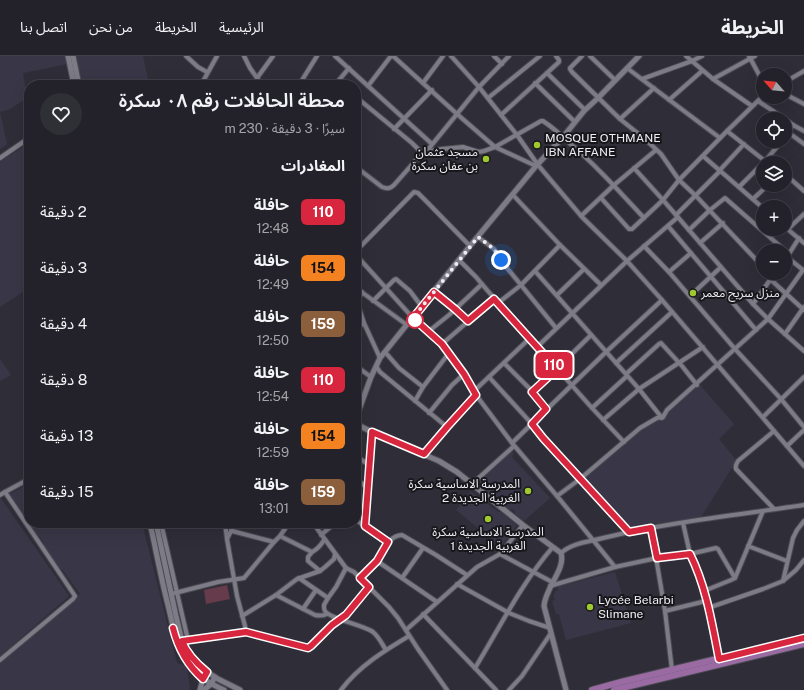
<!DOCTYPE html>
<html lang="ar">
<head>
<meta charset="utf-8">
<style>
  body { margin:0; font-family:"Public Sans","Noto Sans Arabic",sans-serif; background:#2f2f36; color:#f1f3f6; direction:rtl; height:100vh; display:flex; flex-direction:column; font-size:15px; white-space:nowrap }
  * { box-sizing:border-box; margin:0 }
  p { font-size:13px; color:#a3a4a8 }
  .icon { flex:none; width:22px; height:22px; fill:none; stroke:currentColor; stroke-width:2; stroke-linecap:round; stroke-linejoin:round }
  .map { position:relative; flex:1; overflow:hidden; direction:ltr }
  .panel { position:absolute; left:24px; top:24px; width:337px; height:448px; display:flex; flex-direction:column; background:#23222a; border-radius:16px; box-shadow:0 4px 16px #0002,0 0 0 1px #403f47; direction:rtl }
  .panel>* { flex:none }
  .badge { padding:0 8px; border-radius:6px; font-size:14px; line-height:26px }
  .needle { width:26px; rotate:297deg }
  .fabs { position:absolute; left:756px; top:12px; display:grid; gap:8px }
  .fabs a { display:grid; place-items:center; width:36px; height:36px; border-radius:50%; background:#23222a; box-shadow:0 4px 16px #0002,0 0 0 1px #403f47; font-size:20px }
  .you { position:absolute; width:20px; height:20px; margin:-10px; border:3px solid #fff; border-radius:50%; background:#1a73e8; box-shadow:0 0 0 6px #1a73e833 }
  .map>.badge { position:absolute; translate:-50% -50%; box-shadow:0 0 0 2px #fff }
  h2 { padding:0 16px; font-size:15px; line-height:36px }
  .round { display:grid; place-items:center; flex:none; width:42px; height:42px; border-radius:21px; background:#2f2f36 }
  .overview { display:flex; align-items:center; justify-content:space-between; height:68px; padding:0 16px }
  h1 { font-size:19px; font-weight:600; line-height:30px }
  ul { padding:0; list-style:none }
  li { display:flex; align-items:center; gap:12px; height:56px; padding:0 16px }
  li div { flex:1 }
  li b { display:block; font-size:15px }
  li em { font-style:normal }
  li .badge { min-width:44px; font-weight:700; text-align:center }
  header { display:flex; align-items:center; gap:24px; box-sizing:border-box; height:56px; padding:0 20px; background:#23222a; border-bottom:1px solid #403f47 }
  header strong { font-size:19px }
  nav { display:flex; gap:22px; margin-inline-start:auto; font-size:14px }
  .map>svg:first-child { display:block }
</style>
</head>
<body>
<header>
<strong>الخريطة</strong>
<nav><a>الرئيسية</a><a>الخريطة</a><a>من نحن</a><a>اتصل بنا</a></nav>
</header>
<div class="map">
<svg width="804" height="634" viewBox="0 0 804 634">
  <rect width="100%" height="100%" fill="#2f2e38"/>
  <g fill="#393747">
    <path d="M0 0H65L67 8 23 17 27 42 10 53 0 56 7 88 0 93Z"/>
    <path d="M76 0H143L149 29H81Z"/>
    <path d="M29 87V232L0 251V106Z"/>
    <path d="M0 303 11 319 0 325Z"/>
    <path d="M698 327 734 368 719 383 737 405 731 413 701 461 626 472 582 423 623 387 664 358Z"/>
    <path d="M512 395 514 398 512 400 513 402 550 442 524 465 515 458V455L512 453 509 454 477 428Z"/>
    <path d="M29 428V467H142L177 607 187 610 190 634H0V607L80 538 62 513 59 515 41 489 44 487 39 480 36 481 11 446 14 444 10 438Z"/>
    <path d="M471 435 498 456H501L517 469 501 491 456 454Z"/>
    <path d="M0 441 69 540 0 600Z"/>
    <path d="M615 516 631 567 566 584 559 558H556L552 545 555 544 553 538H555V535L558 534 557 531Z"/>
  </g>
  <path fill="#663b4b" d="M227 529 230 543 206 548 204 534Z"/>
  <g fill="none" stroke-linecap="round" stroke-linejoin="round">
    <defs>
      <g id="minor">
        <path d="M186 0 198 11 207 16"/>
        <path d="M244 0 250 12 262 29"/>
        <path d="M335 0 432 88"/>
        <path d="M393 0 457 58 495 91 536 110"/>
        <path d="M451 0 479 31 517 79 538 109 582 161 627 205 662 244 804 410"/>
        <path d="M494 0 502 8"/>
        <path d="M582 0 570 12V13L572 16 620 63 645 83 661 98 679 124 696 140 763 211"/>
        <path d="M590 0 615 24"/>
        <path d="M686 0 713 23 752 50"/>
        <path d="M749 0 763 26"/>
        <path d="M627 12 684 55 720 82"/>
        <path d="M547 17 585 54"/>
        <path d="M257 22 273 0"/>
        <path d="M642 23 692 5 702 0"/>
        <path d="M713 23 755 0"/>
        <path d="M785 26 804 15"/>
        <path d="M423 27 443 0"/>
        <path d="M535 27 575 66"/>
        <path d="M201 29 217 0"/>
        <path d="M299 29 317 0"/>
        <path d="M335 29 349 12"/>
        <path d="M368 30 391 0"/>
        <path d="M785 38 804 48"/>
        <path d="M763 40 727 75 679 124 663 144 753 248 768 263 804 295"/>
        <path d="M356 41 412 87 423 98"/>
        <path d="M488 42 540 0"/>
        <path d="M669 44 702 15"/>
        <path d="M758 45 785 63"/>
        <path d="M501 59 559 6V4L556 0"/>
        <path d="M620 63 654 32"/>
        <path d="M785 63 793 69 804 75"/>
        <path d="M394 73 432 34"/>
        <path d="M727 75 765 105 782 85"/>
        <path d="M789 77 804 88"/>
        <path d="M785 81 793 69"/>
        <path d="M426 96 479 31 509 0"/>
        <path d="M703 100 763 152"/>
        <path d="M0 102 29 82"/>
        <path d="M356 111 382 131C387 133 390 133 394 129L416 104 423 98 430 95 442 93 463 91 479 96 484 95 495 91 541 65H543C552 71 560 78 567 85 595 108 619 135 644 162"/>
        <path d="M719 115 744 88"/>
        <path d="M785 118 804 135"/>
        <path d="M739 131 765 105 769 107"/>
        <path d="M513 139 560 189 601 229"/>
        <path d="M601 142 629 173H632L663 144 634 112"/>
        <path d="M753 143 768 129"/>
        <path d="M676 159 720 115"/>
        <path d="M581 160 614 129 656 94"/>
        <path d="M668 170 756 274"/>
        <path d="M785 171 804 187"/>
        <path d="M788 173 804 158"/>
        <path d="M689 174 710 154 725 142 789 198"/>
        <path d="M478 181 494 193 507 212 521 229 556 272"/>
        <path d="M700 187 723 167"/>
        <path d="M644 190 669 216 735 293 781 343 804 371"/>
        <path d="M356 195 414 136 418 137 429 148 470 190"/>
        <path d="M356 199 413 262 442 288 464 318 476 339 512 387 557 440 615 511"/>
        <path d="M459 204 476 221 487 234 592 352 624 386"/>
        <path d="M535 215 639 333 662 362"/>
        <path d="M669 216 691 197"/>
        <path d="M768 217 770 223 804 254"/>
        <path d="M356 232 407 269"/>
        <path d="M362 236 357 246 364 267"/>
        <path d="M434 236 455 253 468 265"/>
        <path d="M557 239 584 213"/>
        <path d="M690 240 721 211"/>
        <path d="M373 245 394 224 396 223 410 235 422 251"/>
        <path d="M498 247 521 229 560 189"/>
        <path d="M753 248 775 217"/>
        <path d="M356 272 364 267 380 302"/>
        <path d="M429 275 449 259 482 228"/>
        <path d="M785 278 804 251"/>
        <path d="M442 288 494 243"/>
        <path d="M537 291 627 205 678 161"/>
        <path d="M385 296 399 312 423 331"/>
        <path d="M504 307 533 336 546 353"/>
        <path d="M616 307 672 256"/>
        <path d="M356 310 371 321"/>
        <path d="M376 310 380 316 447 371"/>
        <path d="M626 318 659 288 661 287 682 310 697 329"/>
        <path d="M489 321 532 368 543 382 629 476"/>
        <path d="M474 335 530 282"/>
        <path d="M533 336 591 279"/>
        <path d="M415 345 423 331 449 297"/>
        <path d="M592 352 627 320"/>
        <path d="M429 357 452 329 464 318"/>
        <path d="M763 361 804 321"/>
        <path d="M603 364 639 333 703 291"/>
        <path d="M774 375 738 405C736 408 735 410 736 413L774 453"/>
        <path d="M512 387 606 296 662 244"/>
        <path d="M787 390 804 374"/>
        <path d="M424 398 447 371 476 339"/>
        <path d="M356 400 369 409"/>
        <path d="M356 423 368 432"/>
        <path d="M472 428 514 390"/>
        <path d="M5 436 29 423"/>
        <path d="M0 439 5 436 75 540 73 543 0 604"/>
        <path d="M557 440 580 423 640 372 657 362 663 361 667 354 768 263 803 214 787 201 799 182"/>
        <path d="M356 464 365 470 372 376"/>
        <path d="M161 467 187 580"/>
        <path d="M225 467 227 483"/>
        <path d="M313 467 346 512 354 516 389 551 398 562 418 593 447 634"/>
        <path d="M683 467 690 498 696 509 704 535 719 603"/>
        <path d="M365 470 388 485"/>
        <path d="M651 472 665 555 672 614"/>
        <path d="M232 475 274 486 280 480 312 496C318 493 321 489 324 484"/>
        <path d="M321 479 335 467"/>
        <path d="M280 480 289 467"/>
        <path d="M748 490 787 505"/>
        <path d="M312 496 308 501V505L320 515"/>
        <path d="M561 497C572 487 588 486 603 482 669 466 737 459 804 449"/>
        <path d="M500 498 523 469"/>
        <path d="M377 505 437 546"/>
        <path d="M299 522 328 542 336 531 346 512"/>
        <path d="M360 522C365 517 371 512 376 506 384 496 387 480 402 479L436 499 467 519"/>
        <path d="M402 522 423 492"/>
        <path d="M783 525 793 482 797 474 804 465"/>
        <path d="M457 528 509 557 529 565 550 572"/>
        <path d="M550 530 615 511 657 502 690 498 716 492 718 493 735 522"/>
        <path d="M704 535 731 524 735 522 763 455"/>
        <path d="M171 538 218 526 244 522 274 486"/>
        <path d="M276 539 315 559C320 560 323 560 327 558"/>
        <path d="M328 542 324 549C324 551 324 554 325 555 330 563 363 569 373 576 379 581 382 588 386 594"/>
        <path d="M708 552 763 533 783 525 796 514 804 504"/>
        <path d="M303 553 316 534"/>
        <path d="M665 555 706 545"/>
        <path d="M423 558 496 634"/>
        <path d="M242 560 276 539 297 523 320 515 325 511 334 503 335 498"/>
        <path d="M406 574 477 511 500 498 552 526"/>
        <path d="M246 576 308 592 311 590 332 569 346 559 369 531"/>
        <path d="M182 585 246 576 245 570 237 540 227 483 235 467"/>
        <path d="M475 612C500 571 521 528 552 492"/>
        <path d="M341 634C359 610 384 595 409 580"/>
        <path d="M509 634 522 620 551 577"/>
      </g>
      <g id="tertiary">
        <path d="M68 0 74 29"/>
        <path d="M73 0 79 29"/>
        <path d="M356 362 371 321 380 302 470 190 536 110 563 81 584 55 598 42 639 0"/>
        <path d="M356 368 378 379 439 405 457 416 523 469 561 497C566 513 545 532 544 550L566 634"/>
        <path d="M150 467C156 494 161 522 168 549 174 574 177 596 196 616 203 625 214 629 224 634"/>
        <path d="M156 467 176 560 182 585 185 592 194 605 201 612 218 623 240 634"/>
        <path d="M200 634 203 623 207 616"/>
        <path d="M204 634 211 628 215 621"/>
      </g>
      <g id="primary">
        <path d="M592 634 621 626 804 582"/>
        <path d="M614 634 804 588"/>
      </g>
    </defs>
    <use href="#minor" stroke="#4b4a52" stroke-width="6"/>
    <use href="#tertiary" stroke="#4b4a52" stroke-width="7"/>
    <use href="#primary" stroke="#4b4a52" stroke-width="8"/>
    <use href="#minor" stroke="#7c7b86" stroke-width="4"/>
    <use href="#tertiary" stroke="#7c7b86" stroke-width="5"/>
    <use href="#primary" stroke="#9a6aa3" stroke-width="6"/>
  </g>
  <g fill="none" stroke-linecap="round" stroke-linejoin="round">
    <defs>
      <path id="line" d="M173 572C178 592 187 609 203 623L207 616C196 607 187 598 182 585L246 576 308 592 311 590 332 569 346 559 369 531 360 522 377 505 388 486 365 470 372 376 424 398 447 371 476 339 464 318 442 288 413 262 434 236 455 253 468 265 494 243 557 313 532 336 546 353 532 368 543 382 629 476 651 472 657 502 690 498C706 530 712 567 719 603L804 582"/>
    </defs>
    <use href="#line" stroke="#fff" stroke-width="9"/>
    <use href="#line" stroke="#d7263d" stroke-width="6"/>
    <path stroke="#eeedf4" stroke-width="4" stroke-dasharray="0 7.2" d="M415 264 413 262 478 181 494 193 501 204"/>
  </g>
  <g fill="#9eca2f" stroke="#17171b" stroke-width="1.5">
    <circle cx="537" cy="89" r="4"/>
    <circle cx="486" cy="103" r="4"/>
    <circle cx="693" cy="237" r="4"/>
    <circle cx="528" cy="435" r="4"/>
    <circle cx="488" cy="463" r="4"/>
    <circle cx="590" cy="551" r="4"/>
  </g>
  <circle fill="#fff" stroke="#d7263d" stroke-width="2" cx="415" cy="264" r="8"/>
  <g text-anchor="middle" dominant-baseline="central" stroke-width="4" stroke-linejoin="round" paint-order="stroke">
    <g font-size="12" fill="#eeedf4" stroke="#17171b" text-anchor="start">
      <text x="545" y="82">MOSQUE OTHMANE<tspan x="545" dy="14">IBN AFFANE</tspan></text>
      <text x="478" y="96" text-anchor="end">مسجد عثمان<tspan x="478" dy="14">بن عفان سكرة</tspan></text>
      <text x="701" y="237">منزل سريح معمر</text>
      <text x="520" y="428" text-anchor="end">المدرسة الاساسية سكرة<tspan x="520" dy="14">الغربية الجديدة 2</tspan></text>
      <text x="488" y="476" text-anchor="middle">المدرسة الاساسية سكرة<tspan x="488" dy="14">الغربية الجديدة 1</tspan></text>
      <text x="598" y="544">Lycée Belarbi<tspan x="598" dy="14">Slimane</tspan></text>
    </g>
  </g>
</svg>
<div class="fabs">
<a><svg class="needle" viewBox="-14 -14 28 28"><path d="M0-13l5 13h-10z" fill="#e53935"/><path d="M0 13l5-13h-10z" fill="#a3a4a8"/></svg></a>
<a><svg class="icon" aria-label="locate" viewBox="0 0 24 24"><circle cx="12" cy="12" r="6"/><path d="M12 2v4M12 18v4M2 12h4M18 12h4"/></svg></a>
<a><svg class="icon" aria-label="layers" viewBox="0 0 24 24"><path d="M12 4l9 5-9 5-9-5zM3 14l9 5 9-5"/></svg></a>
<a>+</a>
<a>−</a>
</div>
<div class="you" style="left:501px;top:204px"></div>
<b class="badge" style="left:554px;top:309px;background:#d7263d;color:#fff">110</b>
<section class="panel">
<div class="overview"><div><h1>محطة الحافلات رقم ٠٨ سكرة</h1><p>سيرًا · 3 دقيقة · 230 m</p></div><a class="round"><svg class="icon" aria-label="heart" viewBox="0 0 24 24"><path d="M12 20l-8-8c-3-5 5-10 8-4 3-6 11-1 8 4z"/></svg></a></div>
<h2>المغادرات</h2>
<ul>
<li><span class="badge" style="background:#d7263d;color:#fff">110</span><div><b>حافلة</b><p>12:48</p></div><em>2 دقيقة</em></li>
<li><span class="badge" style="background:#f58220;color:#111">154</span><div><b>حافلة</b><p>12:49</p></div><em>3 دقيقة</em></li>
<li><span class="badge" style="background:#8b5e3c;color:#fff">159</span><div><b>حافلة</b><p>12:50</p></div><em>4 دقيقة</em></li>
<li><span class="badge" style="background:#d7263d;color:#fff">110</span><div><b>حافلة</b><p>12:54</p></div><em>8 دقيقة</em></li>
<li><span class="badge" style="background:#f58220;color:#111">154</span><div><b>حافلة</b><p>12:59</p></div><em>13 دقيقة</em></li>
<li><span class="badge" style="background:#8b5e3c;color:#fff">159</span><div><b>حافلة</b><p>13:01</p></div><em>15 دقيقة</em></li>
</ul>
</section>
</div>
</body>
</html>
